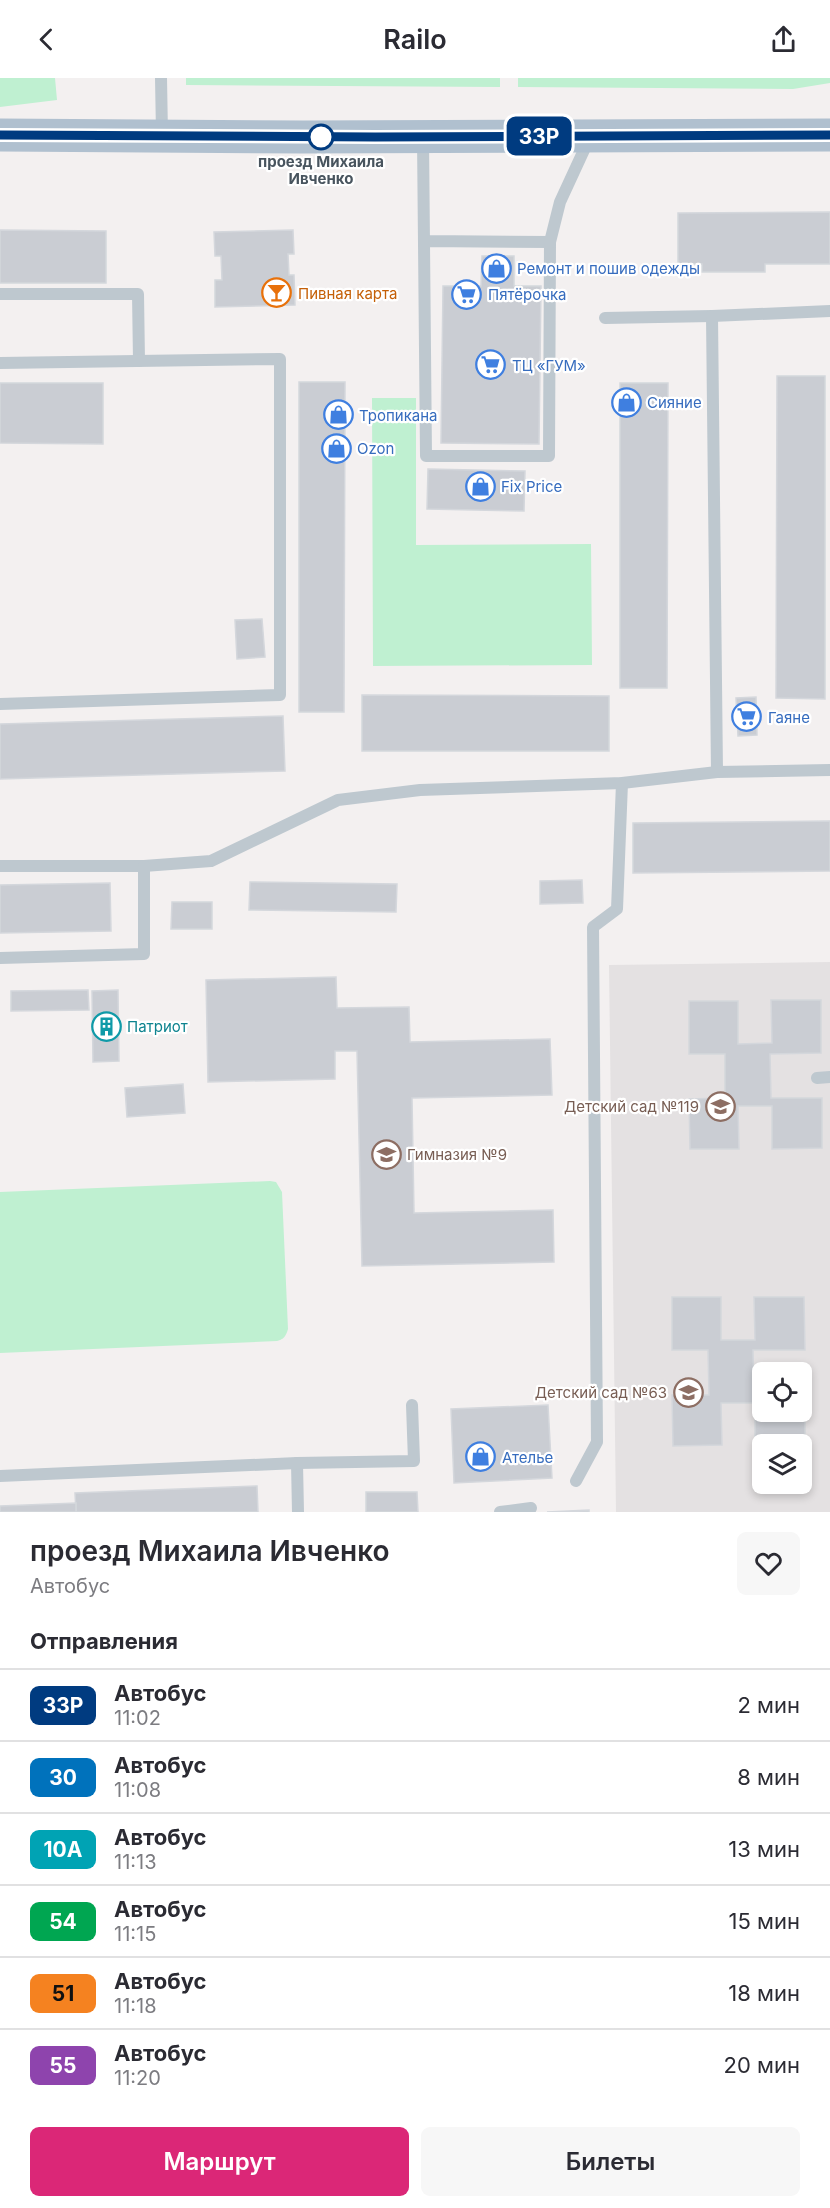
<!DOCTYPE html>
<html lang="ru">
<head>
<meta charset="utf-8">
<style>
  body { margin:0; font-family:Inter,sans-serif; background:#f7f7f7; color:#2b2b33; height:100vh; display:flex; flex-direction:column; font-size:22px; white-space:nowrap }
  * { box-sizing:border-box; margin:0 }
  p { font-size:20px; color:#7c7c81 }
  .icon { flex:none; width:33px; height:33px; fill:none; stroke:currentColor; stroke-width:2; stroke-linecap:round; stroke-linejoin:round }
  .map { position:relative; height:1434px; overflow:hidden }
  .details { display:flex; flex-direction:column; background:#fff; flex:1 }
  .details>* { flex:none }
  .badge { padding:0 12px; border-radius:9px; font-size:21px; line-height:39px }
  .fabs { position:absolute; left:752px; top:1284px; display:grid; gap:12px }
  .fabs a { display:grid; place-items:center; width:60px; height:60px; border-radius:9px; background:#fff; box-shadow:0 3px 9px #0003; font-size:30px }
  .map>.badge { position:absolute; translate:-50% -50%; box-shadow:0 0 0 3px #fff }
  h2 { padding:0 30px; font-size:22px; line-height:54px }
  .round { display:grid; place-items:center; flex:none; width:63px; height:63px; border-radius:9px; background:#f7f7f7 }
  .headline { display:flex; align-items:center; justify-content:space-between; height:102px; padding:0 30px }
  h1 { font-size:28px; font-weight:600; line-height:45px }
  .button { display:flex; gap:12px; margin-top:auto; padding:12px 30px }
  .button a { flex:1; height:69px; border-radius:9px; background:#db2777; color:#fff; font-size:24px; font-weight:600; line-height:69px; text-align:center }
  .button a+a { background:#f7f7f7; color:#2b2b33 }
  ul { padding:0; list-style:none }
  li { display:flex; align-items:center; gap:18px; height:72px; padding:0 30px; border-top:2px solid #e1e1e2 }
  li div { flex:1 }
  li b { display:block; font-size:22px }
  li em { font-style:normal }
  li .badge { min-width:66px; font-weight:700; text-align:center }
  header { display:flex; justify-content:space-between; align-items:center; height:78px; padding:0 30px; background:#fff; font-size:27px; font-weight:600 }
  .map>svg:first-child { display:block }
</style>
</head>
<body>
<header><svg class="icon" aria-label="back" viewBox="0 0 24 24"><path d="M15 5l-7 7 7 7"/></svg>Railo<svg class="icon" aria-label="share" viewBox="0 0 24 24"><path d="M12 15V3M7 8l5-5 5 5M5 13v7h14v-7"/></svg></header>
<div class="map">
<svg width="830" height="1434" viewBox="0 0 830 1434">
  <rect width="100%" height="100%" fill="#f3f0f0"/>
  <path fill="#e4e1e2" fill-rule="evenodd" d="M830 884V1434H616L609 887ZM762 1294H801V1334H762ZM762 1366H801V1406H762Z"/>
  <g fill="#bff0d1">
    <path d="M0 0H55L57 22 0 29Z"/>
    <path d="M186 0H500V9L186 7Z"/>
    <path d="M518 0H830V5L793 11 518 9Z"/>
    <path d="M372 320H416V467L591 466 592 587 373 588Z"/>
    <path d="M270 1103 276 1104 282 1114 288 1251C286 1258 284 1261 277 1263L0 1275V1114Z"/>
  </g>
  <g fill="#cacdd3" stroke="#d4d7dc" stroke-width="1.5">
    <path d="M830 134V186H765V194H702V186H678V135Z"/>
    <path d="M0 152 106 153V205H0Z"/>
    <path d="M293 152 294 176H288L289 197H294L295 227 215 229V202H222L221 178H215L214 154Z"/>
    <path d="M482 178H514V208H541L539 366 441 365 443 208H481Z"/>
    <path d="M777 298H825V621L776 620Z"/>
    <path d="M299 304H345L344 634H299Z"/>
    <path d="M0 305H103V366L0 365Z"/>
    <path d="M620 305H668L667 610H620Z"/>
    <path d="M428 391 525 393 524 433 427 431Z"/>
    <path d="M262 541 265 579 237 581 235 542Z"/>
    <path d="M362 617 609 618V673H362Z"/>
    <path d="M756 619 757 657 738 658 736 620Z"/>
    <path d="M283 638 285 693 0 701V646Z"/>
    <path d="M830 743V793L633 795V745Z"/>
    <path d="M582 802 583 825 540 826V803Z"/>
    <path d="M250 804 397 806 396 834 249 832Z"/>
    <path d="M110 805 111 853 0 855V807Z"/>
    <path d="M172 824H212V851H171Z"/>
    <path d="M336 899 337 930 409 929 410 964 550 961 552 1017 412 1020 414 1135 553 1132 554 1184 362 1188 357 973H335V1001L208 1004 206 902Z"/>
    <path d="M88 912 89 932 11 933V913Z"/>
    <path d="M118 912 119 983 93 984 92 913Z"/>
    <path d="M771 922H821V975L770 976 771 1020H822V1070L772 1071V1028H738L739 1071H690L689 1021 725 1020V976H689V923H738V966L772 965Z"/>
    <path d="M183 1006 185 1035 127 1039 125 1010Z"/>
    <path d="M672 1219H721V1262H755L754 1219H804L805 1272H753L754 1317H762V1334H801V1317L805 1316V1367H755V1325H721L722 1367 673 1368 672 1317H709L708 1272H672Z"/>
    <path d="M548 1327 552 1400 454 1405 451 1331Z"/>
    <path d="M257 1408 258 1434H76L75 1415Z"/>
    <path d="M366 1414H417L418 1434H366Z"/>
    <path d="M76 1425V1434H0V1428Z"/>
    <path d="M589 1432V1434H547Z"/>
  </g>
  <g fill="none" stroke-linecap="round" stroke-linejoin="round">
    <g stroke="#bec8cf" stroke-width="12">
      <path d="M161 0 162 56"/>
      <path d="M423 60 426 378H549L550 164 425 163"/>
      <path d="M550 164 560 124 590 59"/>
      <path d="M0 216H138L139 283"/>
      <path d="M605 240 712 238"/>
      <path d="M0 285 280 281V617L0 626"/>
      <path d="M717 694 712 238 830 233"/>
      <path d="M0 788H144L211 783 338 722 420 712 622 705 717 694 830 692"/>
      <path d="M0 880 144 876V788"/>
      <path d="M817 1000 830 999"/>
      <path d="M297 1385 298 1434"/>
      <path d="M0 1398 297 1385 414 1383 412 1327"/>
      <path d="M576 1403 597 1364 593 849 617 831 622 705"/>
      <path d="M500 1434 531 1430"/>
    </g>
    <path stroke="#b0c0cf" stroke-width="33" d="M0 57 303 59 830 57"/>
  </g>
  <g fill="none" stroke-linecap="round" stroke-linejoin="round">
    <defs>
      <path id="line" d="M0 57 375 59 830 57"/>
    </defs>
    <use href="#line" stroke="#fff" stroke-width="14"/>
    <use href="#line" stroke="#003b80" stroke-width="9"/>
  </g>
  <defs>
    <symbol id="shop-ring" viewBox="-11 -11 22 22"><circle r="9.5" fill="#fff" stroke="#3f7fe0" stroke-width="1.5"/><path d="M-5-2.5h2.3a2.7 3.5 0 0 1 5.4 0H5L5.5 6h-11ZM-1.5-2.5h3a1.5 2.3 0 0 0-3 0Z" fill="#3f7fe0"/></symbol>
    <symbol id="bar-ring" viewBox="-11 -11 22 22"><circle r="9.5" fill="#fff" stroke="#e8710a" stroke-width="1.5"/><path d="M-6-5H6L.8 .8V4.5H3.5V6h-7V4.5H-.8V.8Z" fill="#e8710a"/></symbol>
    <symbol id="supermarket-ring" viewBox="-11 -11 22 22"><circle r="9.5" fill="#fff" stroke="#3f7fe0" stroke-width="1.5"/><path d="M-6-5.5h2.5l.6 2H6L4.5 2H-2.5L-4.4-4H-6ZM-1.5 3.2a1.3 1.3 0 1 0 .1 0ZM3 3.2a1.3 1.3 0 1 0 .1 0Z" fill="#3f7fe0"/></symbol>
    <symbol id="building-ring" viewBox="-11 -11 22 22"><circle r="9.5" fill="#fff" stroke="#0f9aa8" stroke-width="1.5"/><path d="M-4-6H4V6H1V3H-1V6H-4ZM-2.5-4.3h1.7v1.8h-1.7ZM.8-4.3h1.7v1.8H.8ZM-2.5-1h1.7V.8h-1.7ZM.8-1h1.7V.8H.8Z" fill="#0f9aa8"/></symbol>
    <symbol id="school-ring" viewBox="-11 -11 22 22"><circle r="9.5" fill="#fff" stroke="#8d6e63" stroke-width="1.5"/><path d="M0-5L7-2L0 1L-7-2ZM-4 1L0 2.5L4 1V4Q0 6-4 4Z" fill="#8d6e63"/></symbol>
  </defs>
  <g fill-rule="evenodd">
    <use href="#shop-ring" x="480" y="174" width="33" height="33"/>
    <use href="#bar-ring" x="260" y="198" width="33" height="33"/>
    <use href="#supermarket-ring" x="450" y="200" width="33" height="33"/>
    <use href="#supermarket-ring" x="474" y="270" width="33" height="33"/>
    <use href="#shop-ring" x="610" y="308" width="33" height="33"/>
    <use href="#shop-ring" x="322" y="320" width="33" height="33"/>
    <use href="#shop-ring" x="320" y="354" width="33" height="33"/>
    <use href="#shop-ring" x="464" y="392" width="33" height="33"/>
    <use href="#supermarket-ring" x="730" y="622" width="33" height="33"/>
    <use href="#building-ring" x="90" y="932" width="33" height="33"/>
    <use href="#school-ring" x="704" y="1012" width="33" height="33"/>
    <use href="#school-ring" x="370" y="1060" width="33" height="33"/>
    <use href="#school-ring" x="672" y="1298" width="33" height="33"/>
    <use href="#shop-ring" x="464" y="1362" width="33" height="33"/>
  </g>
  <circle fill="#fff" stroke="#003b80" stroke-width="3" cx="321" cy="59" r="12"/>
  <g text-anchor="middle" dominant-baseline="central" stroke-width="4.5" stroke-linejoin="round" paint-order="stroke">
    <g font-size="15" font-weight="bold" fill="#48545e" stroke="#fff">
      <text x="321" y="83">проезд Михаила<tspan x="321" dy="17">Ивченко</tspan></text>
    </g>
    <g font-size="15" fill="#366cbe" stroke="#fff" text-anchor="start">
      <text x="517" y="190">Ремонт и пошив одежды</text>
      <text x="488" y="216">Пятёрочка</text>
      <text x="512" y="287">ТЦ «ГУМ»</text>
      <text x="647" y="324">Сияние</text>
      <text x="359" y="337">Тропикана</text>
      <text x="357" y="370">Ozon</text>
      <text x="501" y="408">Fix Price</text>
      <text x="768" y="639">Гаяне</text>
      <text x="502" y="1379">Ателье</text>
    </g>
    <g font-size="15" fill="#c56008" stroke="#fff" text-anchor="start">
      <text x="298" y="215">Пивная карта</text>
    </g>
    <g font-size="15" fill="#0d838f" stroke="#fff" text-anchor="start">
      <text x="127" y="948">Патриот</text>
    </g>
    <g font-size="15" fill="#785e54" stroke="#fff" text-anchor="end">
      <text x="699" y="1028">Детский сад №119</text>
      <text x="407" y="1076" text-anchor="start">Гимназия №9</text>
      <text x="667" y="1314">Детский сад №63</text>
    </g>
  </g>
</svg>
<div class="fabs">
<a><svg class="icon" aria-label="locate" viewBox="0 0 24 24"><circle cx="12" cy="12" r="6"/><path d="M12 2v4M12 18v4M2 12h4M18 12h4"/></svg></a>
<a><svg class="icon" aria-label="layers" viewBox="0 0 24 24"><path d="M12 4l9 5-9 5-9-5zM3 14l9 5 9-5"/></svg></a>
</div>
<b class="badge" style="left:539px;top:58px;background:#003b80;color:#fff">33Р</b>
</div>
<section class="details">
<div class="headline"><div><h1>проезд Михаила Ивченко</h1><p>Автобус</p></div><a class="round"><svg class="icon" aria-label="heart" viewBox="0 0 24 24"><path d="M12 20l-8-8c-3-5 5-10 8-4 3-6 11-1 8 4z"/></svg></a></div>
<h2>Отправления</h2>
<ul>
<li><span class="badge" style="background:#003b80;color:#fff">33Р</span><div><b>Автобус</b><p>11:02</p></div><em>2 мин</em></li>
<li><span class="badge" style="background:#0072bc;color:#fff">30</span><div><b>Автобус</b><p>11:08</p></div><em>8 мин</em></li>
<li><span class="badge" style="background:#00a3b4;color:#fff">10А</span><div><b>Автобус</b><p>11:13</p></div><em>13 мин</em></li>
<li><span class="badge" style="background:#00a651;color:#fff">54</span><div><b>Автобус</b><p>11:15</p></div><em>15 мин</em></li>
<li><span class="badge" style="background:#f58220;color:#111">51</span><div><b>Автобус</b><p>11:18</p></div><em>18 мин</em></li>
<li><span class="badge" style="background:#8e44ad;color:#fff">55</span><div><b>Автобус</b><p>11:20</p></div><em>20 мин</em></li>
</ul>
<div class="button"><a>Маршрут</a><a>Билеты</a></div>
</section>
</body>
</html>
